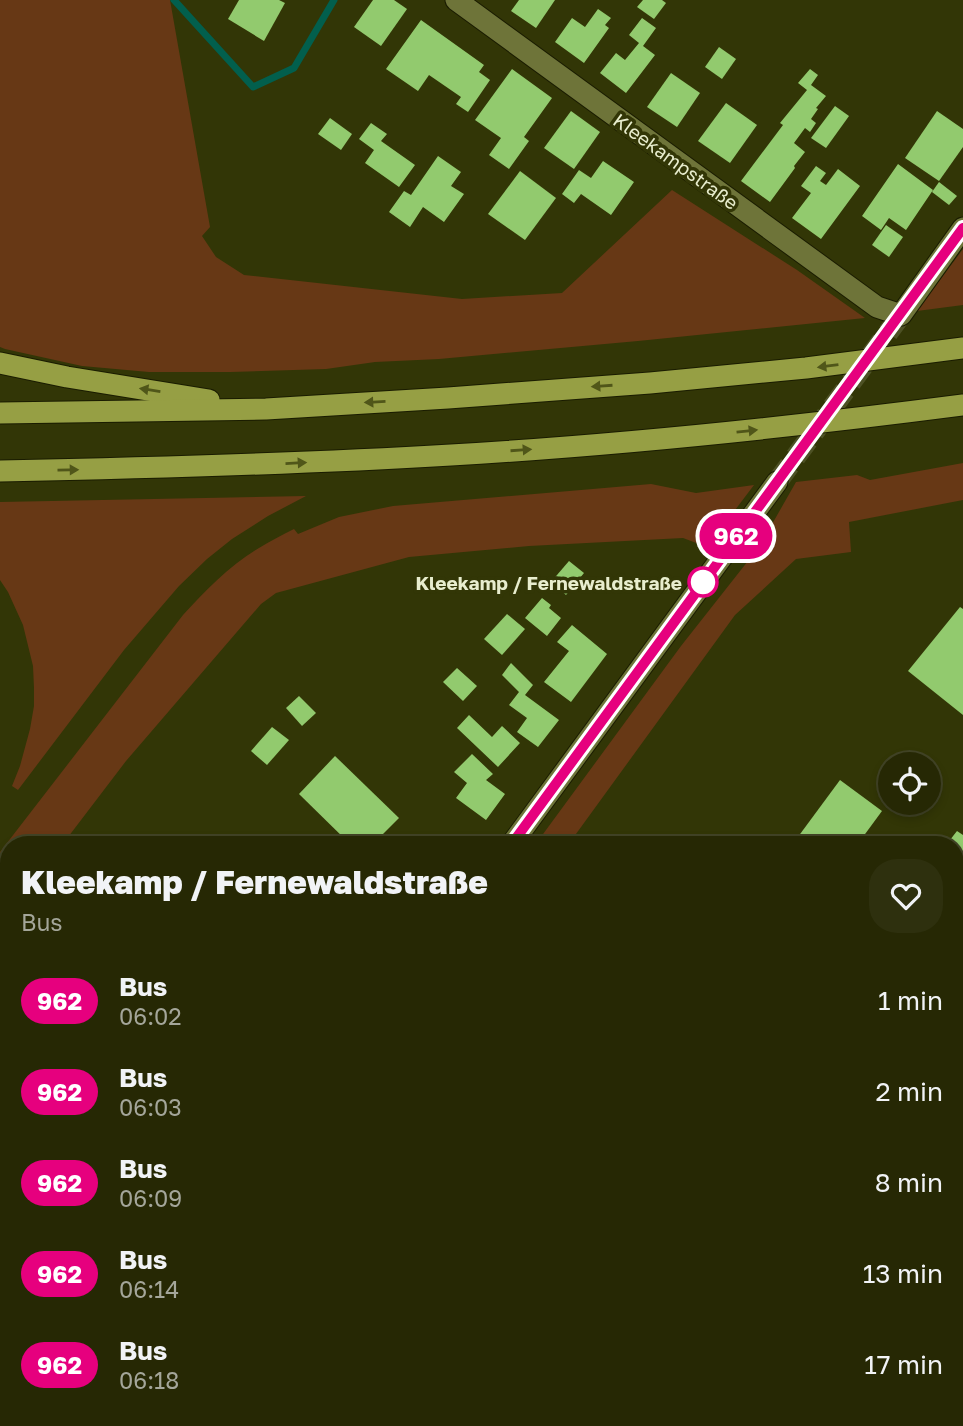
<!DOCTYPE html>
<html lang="en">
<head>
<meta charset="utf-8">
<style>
  body { margin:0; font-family:"Golos Text",sans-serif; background:#2e300e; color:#f1f3f6; height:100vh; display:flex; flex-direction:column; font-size:26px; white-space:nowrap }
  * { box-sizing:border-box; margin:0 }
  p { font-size:23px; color:#a4a69a }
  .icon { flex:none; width:38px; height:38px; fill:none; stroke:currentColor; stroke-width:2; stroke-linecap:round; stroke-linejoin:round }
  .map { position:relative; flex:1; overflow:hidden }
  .sheet { position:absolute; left:0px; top:836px; width:964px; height:590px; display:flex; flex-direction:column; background:#262804; border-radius:28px 28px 0 0; box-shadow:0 4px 10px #0003,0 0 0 2px #424426 }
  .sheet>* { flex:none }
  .badge { padding:0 14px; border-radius:23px; font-size:24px; line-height:46px }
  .buttons { position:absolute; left:878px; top:752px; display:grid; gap:14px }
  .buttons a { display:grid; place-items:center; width:63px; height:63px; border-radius:50%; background:#262804; box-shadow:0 4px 10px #0003,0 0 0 2px #424426; font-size:35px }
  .map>.badge { position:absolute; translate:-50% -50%; box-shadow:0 0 0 4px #fff }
  .round { display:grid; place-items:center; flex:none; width:74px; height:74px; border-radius:28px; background:#2e300e }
  .headline { display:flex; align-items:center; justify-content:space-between; height:119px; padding:0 21px }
  h1 { font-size:33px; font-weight:800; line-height:52px }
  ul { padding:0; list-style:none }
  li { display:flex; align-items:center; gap:21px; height:91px; padding:0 21px }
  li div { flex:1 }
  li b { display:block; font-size:26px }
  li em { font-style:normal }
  li .badge { min-width:77px; font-weight:700; text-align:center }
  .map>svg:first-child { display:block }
</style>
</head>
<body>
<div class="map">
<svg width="963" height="1426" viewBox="0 0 963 1426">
  <rect width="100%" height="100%" fill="#323606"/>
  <g fill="#673815">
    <path d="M0 0H170L210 227 202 236 216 257 244 275 462 299 562 293 672 190 797 270 865 318 638 341 439 359 375 362 326 369 230 372H149L82 366 5 349 0 347Z"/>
    <path d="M963 249V305L917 311Z"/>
    <path d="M963 463V500L849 522 851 552 796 559 735 615 568 845H535L681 646 759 547 796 482 857 475 870 480Z"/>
    <path d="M651 484 696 493 754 485 707 547 683 538 529 546 409 557 276 593 261 604 126 761 62 845H9V980L0 971V852L183 615C206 590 230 565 259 548 270 541 282 535 294 529L298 534 339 517 393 506Z"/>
    <path d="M306 496 268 516 232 539 207 559 179 586 124 650 18 790 12 786 20 766 30 729 34 706V688L33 666 23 625 8 592 0 580V502Z"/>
    <path d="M0 1056 9 1062V1418H479L490 1426H0Z"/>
    <path d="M566 1418H686L679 1426H578Z"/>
  </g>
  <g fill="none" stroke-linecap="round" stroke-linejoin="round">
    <path stroke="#025f4d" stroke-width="7" d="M174 0 253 87 294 68 334 0"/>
  </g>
  <g fill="#92ca6e">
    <path d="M239 0H279L285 3 264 41 228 19Z"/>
    <path d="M373 0H394L407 9 381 46 354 27Z"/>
    <path d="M519 0H555L536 28 511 11Z"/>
    <path d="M643 0H662L666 3 654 19 637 7Z"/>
    <path d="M598 9 611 18 605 25 609 28 584 63 555 42 572 18 585 27Z"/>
    <path d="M642 18 656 28 643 46 655 55 626 93 600 73 616 53 625 60 639 43 629 35Z"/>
    <path d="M421 20 484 65 479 72 490 80 468 112 456 104 461 97 429 75 418 91 386 69Z"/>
    <path d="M719 47 736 59 722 79 705 67Z"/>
    <path d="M512 69 552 98 524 137 529 141 509 169 489 155 501 138 475 120Z"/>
    <path d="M810 69 818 75 811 85 826 96 816 108 818 109 811 119 816 123 810 132 805 128 794 143 805 152 794 166 795 168 770 202 741 181 783 125 780 123 807 90 798 83Z"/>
    <path d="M671 73 700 93 677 127 647 107Z"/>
    <path d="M726 103 757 125 730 163 698 141Z"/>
    <path d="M835 106 849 116 826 148 811 138Z"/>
    <path d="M571 111 600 132 574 169 544 148Z"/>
    <path d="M937 111 963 129V147L939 181 905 158Z"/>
    <path d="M330 118 352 134 341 150 318 134Z"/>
    <path d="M371 123 387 134 381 141 415 165 399 187 365 163 374 150 359 139Z"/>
    <path d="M438 156 461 172 451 186 464 194 444 222 423 207 410 227 389 212 404 191 411 195Z"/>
    <path d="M603 161 634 182 611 215 581 194 574 203 562 194 579 170 591 178Z"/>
    <path d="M898 164 933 190 906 230 889 218 881 230 862 216Z"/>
    <path d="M816 166 826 173 820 181 826 185 838 169 860 186 821 239 792 218 811 193 801 186Z"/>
    <path d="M520 171 556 198 525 240 488 214Z"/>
    <path d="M939 182 957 196 949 205 932 192Z"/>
    <path d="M886 225 903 237 889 257 872 245Z"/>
    <path d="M569 561 584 573 566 595 551 582Z"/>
    <path d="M542 598 551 605 549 608 561 618 547 636 525 618Z"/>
    <path d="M960 607 963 609V715L908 671Z"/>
    <path d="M507 614 525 629 502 655 484 639Z"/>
    <path d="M572 625 607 654 571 702 544 682 569 651 557 642Z"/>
    <path d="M511 663 533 685 525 695 559 720 538 747 517 732 527 718 509 705 519 692 502 675Z"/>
    <path d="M457 668 477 686 463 701 443 682Z"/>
    <path d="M299 696 316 713 302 726 286 708Z"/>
    <path d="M469 715 492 737 502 726 520 743 498 767 457 728Z"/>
    <path d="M272 727 289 740 267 765 251 751Z"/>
    <path d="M472 754 493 774 486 780 505 794 486 820 456 798 467 783 454 772Z"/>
    <path d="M335 756 399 818 372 845H351L299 794Z"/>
    <path d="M840 780 882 811 857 845H792Z"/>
    <path d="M957 831 963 835V880L956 875V845H946Z"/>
    <path d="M187 834 199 845H176Z"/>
    <path d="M956 900 963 906V1027L956 1037Z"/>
    <path d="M956 1307 963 1311V1353L956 1357Z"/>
  </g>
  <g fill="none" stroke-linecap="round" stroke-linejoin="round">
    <path stroke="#4d5124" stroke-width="21" stroke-dasharray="21 10" stroke-linecap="butt" d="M777 482 901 315"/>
    <defs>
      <g id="street">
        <path d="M456 0 877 307 901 315 963 228"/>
        <path d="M511 845 777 482"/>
        <path d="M956 1116 963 1106"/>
        <path d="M722 1426 729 1418"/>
      </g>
      <g id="secondary">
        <path d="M0 1019 9 1025"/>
        <path d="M534 1418 545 1426"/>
      </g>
      <g id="highway">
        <path d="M0 363 67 377 209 400"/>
        <path d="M0 413 266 409 448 398 650 383 806 368 963 348"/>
        <path d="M0 471C150 468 301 464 451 455 622 445 793 427 963 405"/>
      </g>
    </defs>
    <use href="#street" stroke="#1a1c00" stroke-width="23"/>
    <use href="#secondary" stroke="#1a1c00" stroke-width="23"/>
    <use href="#highway" stroke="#1a1c00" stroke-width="23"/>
    <g stroke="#8d9169" stroke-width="4.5" stroke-dasharray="3.5 5" stroke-linecap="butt">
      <path d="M0 1335 9 1341"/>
      <path d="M40 1426 45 1418"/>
    </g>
    <use href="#street" stroke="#6e7439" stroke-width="21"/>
    <use href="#secondary" stroke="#6e7439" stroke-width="21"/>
    <use href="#highway" stroke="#969f44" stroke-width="21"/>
  </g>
  <defs><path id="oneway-solid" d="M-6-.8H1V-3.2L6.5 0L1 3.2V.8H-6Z" transform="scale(1.75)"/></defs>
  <g fill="#505619">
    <use href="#oneway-solid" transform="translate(828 366) rotate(173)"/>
    <use href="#oneway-solid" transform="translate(602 386) rotate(176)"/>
    <use href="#oneway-solid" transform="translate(150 390) rotate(-171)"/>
    <use href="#oneway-solid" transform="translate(375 402) rotate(177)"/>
    <use href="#oneway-solid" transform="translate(747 431) rotate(-6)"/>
    <use href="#oneway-solid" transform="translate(521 450) rotate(-4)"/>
    <use href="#oneway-solid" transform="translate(296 463) rotate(-3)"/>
    <use href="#oneway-solid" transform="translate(68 470) rotate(-1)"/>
  </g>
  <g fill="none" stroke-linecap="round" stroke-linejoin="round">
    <defs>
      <path id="line" d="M511 845 963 228"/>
    </defs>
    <use href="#line" stroke="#fff" stroke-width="16"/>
    <use href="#line" stroke="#e6007e" stroke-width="10"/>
  </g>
  <circle fill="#fff" stroke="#e6007e" stroke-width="3.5" cx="703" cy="582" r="14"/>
  <g text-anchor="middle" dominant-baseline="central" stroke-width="7" stroke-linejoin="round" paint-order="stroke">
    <g font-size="19" fill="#e8edce" stroke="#323606">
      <text transform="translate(676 161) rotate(36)">Kleekampstraße</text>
    </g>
    <g font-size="19" font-weight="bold" fill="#e8edce" stroke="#323606" text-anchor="end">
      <text x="682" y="582">Kleekamp / Fernewaldstraße</text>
    </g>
  </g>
</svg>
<div class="buttons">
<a><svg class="icon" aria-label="locate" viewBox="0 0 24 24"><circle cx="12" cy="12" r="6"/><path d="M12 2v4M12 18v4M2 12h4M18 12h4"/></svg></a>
</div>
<b class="badge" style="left:736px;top:536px;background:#e6007e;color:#fff">962</b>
<section class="sheet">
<div class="headline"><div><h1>Kleekamp / Fernewaldstraße</h1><p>Bus</p></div><a class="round"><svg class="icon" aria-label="heart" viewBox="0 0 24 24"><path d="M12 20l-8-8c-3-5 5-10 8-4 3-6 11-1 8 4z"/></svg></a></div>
<ul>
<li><span class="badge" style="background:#e6007e;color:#fff">962</span><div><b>Bus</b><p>06:02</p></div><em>1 min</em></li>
<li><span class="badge" style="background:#e6007e;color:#fff">962</span><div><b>Bus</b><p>06:03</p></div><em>2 min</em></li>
<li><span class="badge" style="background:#e6007e;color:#fff">962</span><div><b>Bus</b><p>06:09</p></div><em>8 min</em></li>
<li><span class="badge" style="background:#e6007e;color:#fff">962</span><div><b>Bus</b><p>06:14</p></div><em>13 min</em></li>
<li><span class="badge" style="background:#e6007e;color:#fff">962</span><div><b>Bus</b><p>06:18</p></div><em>17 min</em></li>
</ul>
</section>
</div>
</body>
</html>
